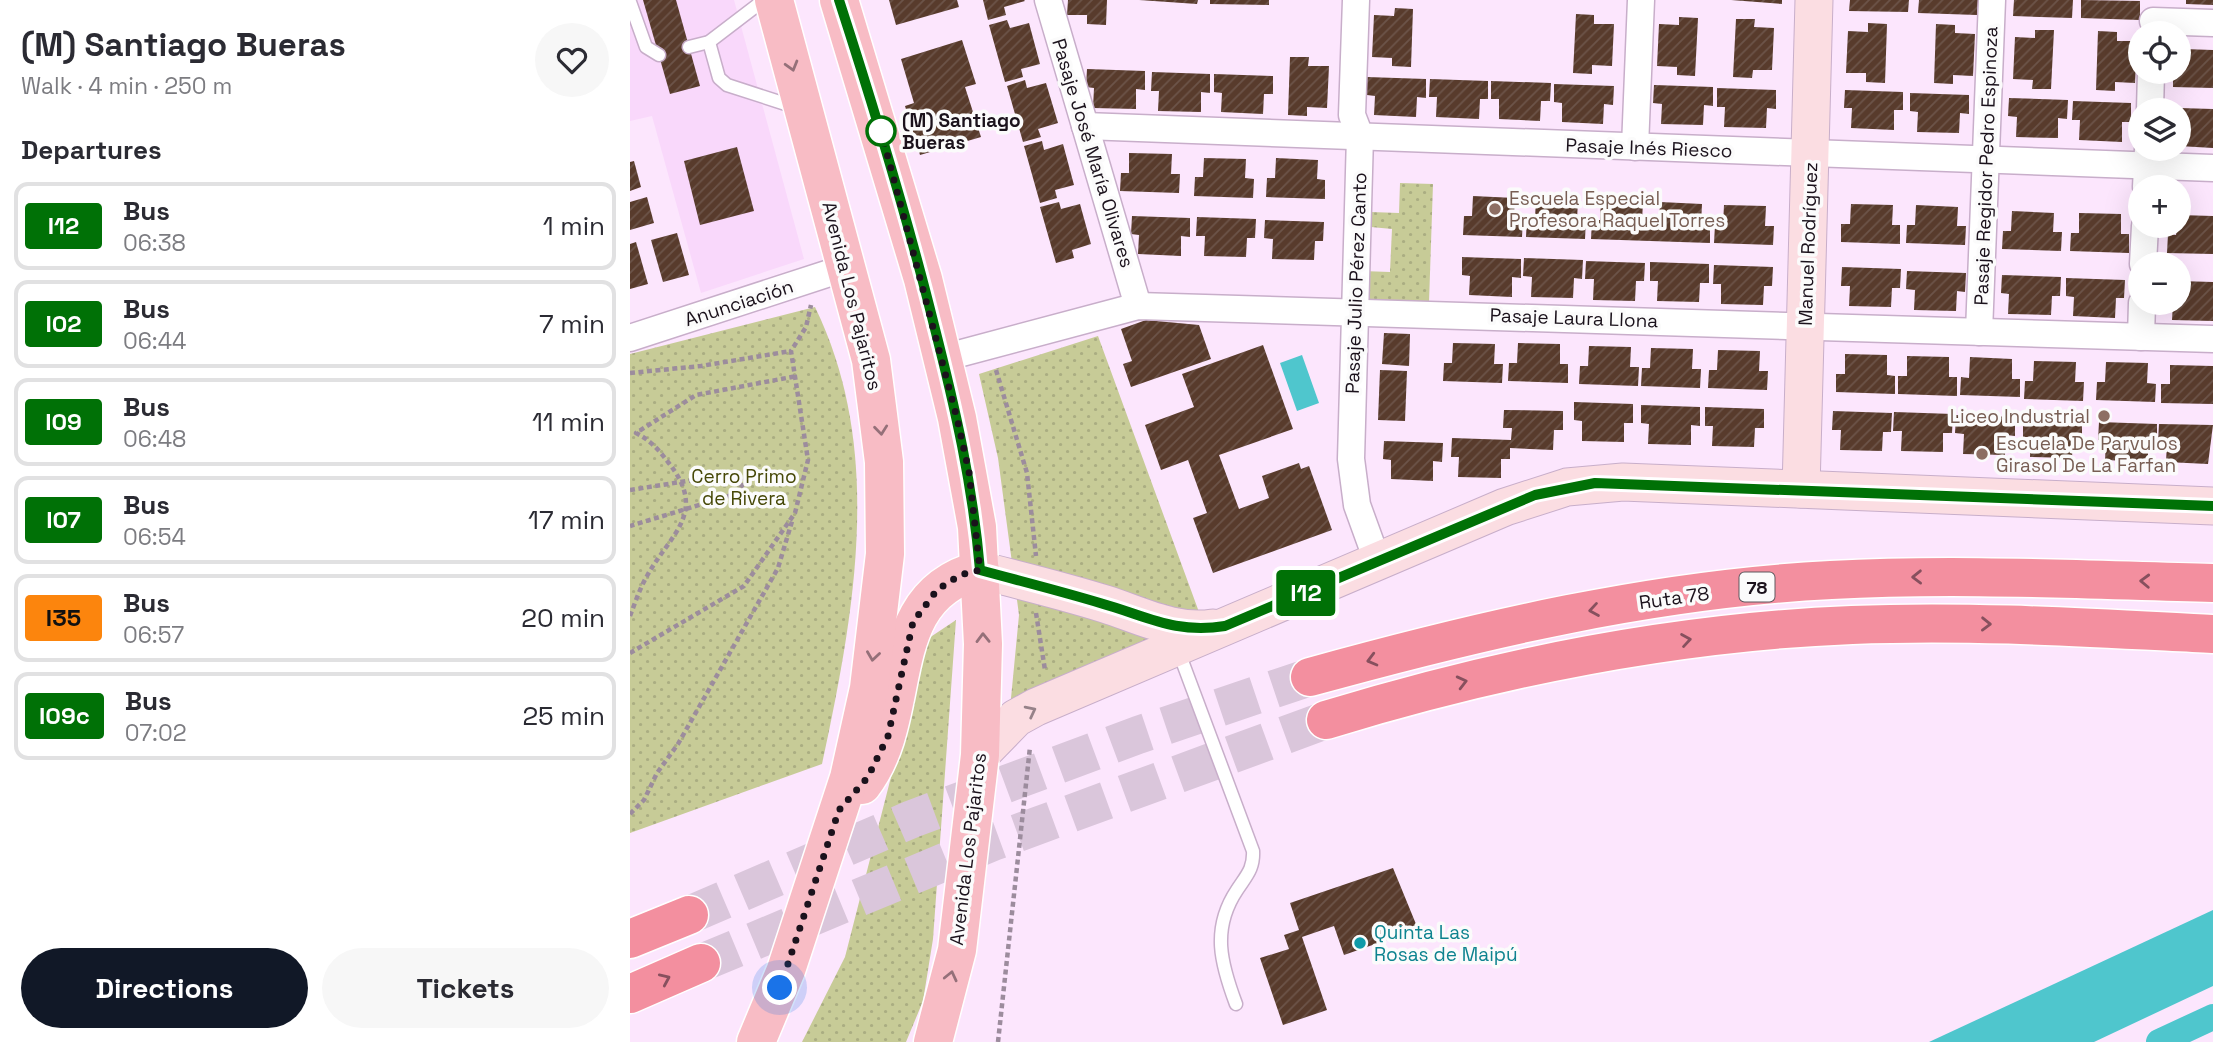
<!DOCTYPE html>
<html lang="en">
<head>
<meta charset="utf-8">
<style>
  body { margin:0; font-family:"Space Grotesk",sans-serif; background:#f7f7f7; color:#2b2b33; height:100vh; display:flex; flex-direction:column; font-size:26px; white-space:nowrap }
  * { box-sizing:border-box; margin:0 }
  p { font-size:23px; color:#7c7c81 }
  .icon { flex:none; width:38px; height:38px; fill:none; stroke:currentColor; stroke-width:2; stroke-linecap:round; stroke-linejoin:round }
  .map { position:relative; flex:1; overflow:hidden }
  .drawer { display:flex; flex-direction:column; background:#fff; width:630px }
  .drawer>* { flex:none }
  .badge { padding:0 14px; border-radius:5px; font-size:24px; line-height:46px }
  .buttons { position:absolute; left:1498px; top:21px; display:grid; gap:14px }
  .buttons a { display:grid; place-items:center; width:63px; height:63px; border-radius:50%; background:#fff; box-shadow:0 7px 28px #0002; font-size:35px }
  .you { position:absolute; width:35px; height:35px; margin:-18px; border:5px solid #fff; border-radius:50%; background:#1a73e8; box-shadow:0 0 0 10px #1a73e833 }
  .map>.badge { position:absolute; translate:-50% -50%; box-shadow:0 0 0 4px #fff }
  h2 { padding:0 21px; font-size:26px; line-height:63px }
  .round { display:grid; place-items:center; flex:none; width:74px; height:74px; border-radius:37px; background:#f7f7f7 }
  .overview { display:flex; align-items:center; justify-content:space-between; height:119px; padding:0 21px }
  h1 { font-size:33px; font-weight:600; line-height:52px }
  .primary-button { display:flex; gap:14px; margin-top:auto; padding:14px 21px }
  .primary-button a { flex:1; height:80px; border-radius:42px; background:#111827; color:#fff; font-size:28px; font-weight:600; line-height:80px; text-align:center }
  .primary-button a+a { background:#f7f7f7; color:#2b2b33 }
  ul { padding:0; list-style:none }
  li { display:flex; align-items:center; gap:21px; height:88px; margin:0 14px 10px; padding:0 7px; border:4px solid #e1e1e2; border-radius:14px }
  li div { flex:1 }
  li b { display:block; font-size:26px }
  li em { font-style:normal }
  li .badge { min-width:77px; font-weight:700; text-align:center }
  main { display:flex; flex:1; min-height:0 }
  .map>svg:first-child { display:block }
</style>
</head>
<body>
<main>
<section class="drawer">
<div class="overview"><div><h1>(M) Santiago Bueras</h1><p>Walk · 4 min · 250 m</p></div><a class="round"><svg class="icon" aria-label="heart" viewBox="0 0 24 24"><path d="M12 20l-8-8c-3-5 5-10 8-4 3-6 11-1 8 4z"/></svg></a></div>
<h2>Departures</h2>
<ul>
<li><span class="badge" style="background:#007106;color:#fff">I12</span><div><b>Bus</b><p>06:38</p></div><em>1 min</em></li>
<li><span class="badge" style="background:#007106;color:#fff">I02</span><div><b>Bus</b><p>06:44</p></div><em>7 min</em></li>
<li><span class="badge" style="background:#007106;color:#fff">I09</span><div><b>Bus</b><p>06:48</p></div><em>11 min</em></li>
<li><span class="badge" style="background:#007106;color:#fff">I07</span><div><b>Bus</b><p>06:54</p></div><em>17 min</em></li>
<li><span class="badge" style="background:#fc850d;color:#111">I35</span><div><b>Bus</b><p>06:57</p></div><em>20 min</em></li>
<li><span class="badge" style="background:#007106;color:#fff">I09c</span><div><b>Bus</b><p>07:02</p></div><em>25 min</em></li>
</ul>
<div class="primary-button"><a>Directions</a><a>Tickets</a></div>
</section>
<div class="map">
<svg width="1583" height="1042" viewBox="0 0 1583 1042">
  <defs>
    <pattern id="green-dots" width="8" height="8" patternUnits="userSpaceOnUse" patternTransform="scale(1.75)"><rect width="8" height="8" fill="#c7cb97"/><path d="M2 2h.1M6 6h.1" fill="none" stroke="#aaad82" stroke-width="1.8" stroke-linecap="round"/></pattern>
    <pattern id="building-hatch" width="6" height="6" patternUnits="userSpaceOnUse" patternTransform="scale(1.75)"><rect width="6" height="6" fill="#583b2c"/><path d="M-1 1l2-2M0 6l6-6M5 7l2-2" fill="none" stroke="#6c5449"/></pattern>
  </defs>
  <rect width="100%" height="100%" fill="#fce6fd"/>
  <path fill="#f9d8fb" d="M0 0H104L174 259 71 293 22 116 0 121Z"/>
  <g fill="url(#green-dots)">
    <path d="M770 183 803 184 799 303 731 300 732 271 760 272 762 229 741 227V212L769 213Z"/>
    <path d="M185 307C255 451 224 614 192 764L0 833V354Z"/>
    <path d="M468 336 573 623 379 719 389 615 368 458 349 374Z"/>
    <path d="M326 620 303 939 293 1001 276 1042H172L215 957 296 640Z"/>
  </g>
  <g fill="#4fc6cd">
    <path d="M672 355 689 403 667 411 650 363Z"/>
    <path d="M1583 910V986L1464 1042H1299Z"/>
  </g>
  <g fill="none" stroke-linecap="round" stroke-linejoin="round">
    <path stroke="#4fc6cd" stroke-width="26" d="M1529 1042 1583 1017"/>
  </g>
  <g fill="url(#building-hatch)">
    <path d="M13 0H46L70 86 40 94Z"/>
    <path d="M259 0H327L329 7 266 25Z"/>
    <path d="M353 0H394L395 1 374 7 376 15 358 20Z"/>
    <path d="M438 0H477L476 25 457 24V15H437Z"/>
    <path d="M509 0H568L567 4Z"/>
    <path d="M580 0H639V5L580 4Z"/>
    <path d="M1101 0H1152V4Z"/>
    <path d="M1220 0H1279L1278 12 1219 11Z"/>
    <path d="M1289 0H1348L1347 15 1288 13Z"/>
    <path d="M1384 0H1443L1442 18 1383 16Z"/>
    <path d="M1451 0 1510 1V20L1451 18Z"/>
    <path d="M1556 0H1583V5L1556 4Z"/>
    <path d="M765 8 783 9 781 67 762 66V58L742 57 744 15 764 16Z"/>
    <path d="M946 14 964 15V24H984L982 66 962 65V74L943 73Z"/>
    <path d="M1049 17 1068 18 1065 76 1047 75V67L1027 66 1029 24 1049 25Z"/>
    <path d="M1106 19H1125L1124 27 1144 28 1142 70H1123L1122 78 1103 77Z"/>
    <path d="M377 20 380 28 399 23 410 64 391 69 393 77 375 82 359 25Z"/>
    <path d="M1238 23 1257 24 1255 83 1236 82V73H1216L1218 31 1238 32Z"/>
    <path d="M1306 24 1325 25V33L1345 34 1343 76 1323 75V84L1304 83Z"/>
    <path d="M1405 30H1424L1421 89H1402L1403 80 1383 79 1385 37 1405 38Z"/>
    <path d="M1468 31 1487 32V41H1507L1505 83 1485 82V91L1466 90Z"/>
    <path d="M332 40 346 84 335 87 351 137 290 155 275 106 284 103 271 59Z"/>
    <path d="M1553 49 1583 50V88L1543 87V72L1552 68Z"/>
    <path d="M660 57H679L678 66H699L697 108 677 107V116L658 115Z"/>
    <path d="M457 69 515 71V90L506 89V109L463 108 464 88 456 87Z"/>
    <path d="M522 72 580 74V93L571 92V112L528 111 529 91H521Z"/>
    <path d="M584 74 643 76V94H634L633 114 591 112 592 93 584 92Z"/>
    <path d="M737 77 796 79V98L787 97 786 117 744 115 745 96 737 95Z"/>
    <path d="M800 79 858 81V99H850L849 119 806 117 807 97H799Z"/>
    <path d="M395 80 397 88 416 83 428 123 408 129 411 137 393 142 377 86Z"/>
    <path d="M861 81 921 83 920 101H911L910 121 869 119V99H861Z"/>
    <path d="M924 84 984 86 983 105 974 104 973 124 932 122V103L924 102Z"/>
    <path d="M1024 85 1083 87V106L1074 105 1073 125 1031 124 1032 104 1023 103Z"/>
    <path d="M1087 88 1146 90V109L1137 108 1136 128 1094 127 1095 107H1087Z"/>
    <path d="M1215 90 1273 92V110H1264V130L1221 128 1222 108H1214Z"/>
    <path d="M1280 93 1339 95V114L1330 113 1329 133 1287 132 1288 112 1280 111Z"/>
    <path d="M1379 98 1438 100 1437 119 1428 118V138L1386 137 1387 117 1378 116Z"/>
    <path d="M1443 101 1501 103V122H1492V142L1449 140 1450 120H1442Z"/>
    <path d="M1549 108 1583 109V148L1549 146Z"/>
    <path d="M412 141 414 150 433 144 444 185 425 190 427 198 410 203 394 146Z"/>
    <path d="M107 147 124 211 70 225 54 161Z"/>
    <path d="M499 153 542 154 541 174H550L549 193 490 191 491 173H499Z"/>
    <path d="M574 158 616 159 615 178 624 179 623 198 564 196 565 177H573Z"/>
    <path d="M646 158 688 160 687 179 695 180V199L636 197 637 178H645Z"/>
    <path d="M4 161 11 187 0 191V162Z"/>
    <path d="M843 196 885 198 884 217 893 218 892 237 833 235 834 216H842Z"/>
    <path d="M17 197 24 223 0 230V202Z"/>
    <path d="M906 199 948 200 947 220H956L955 239 896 237 897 218H905Z"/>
    <path d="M971 200 1013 202 1012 221 1029 223 1030 202 1072 204 1071 224H1080V243L961 239 962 220H970Z"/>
    <path d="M429 202 431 209 450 204 461 244 442 250 444 258 426 263 410 207Z"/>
    <path d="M1221 204 1263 205 1262 225H1270V244L1211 242V224H1220Z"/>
    <path d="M1094 205 1136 206 1135 226H1144L1143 245 1084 243 1085 225H1093Z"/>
    <path d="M1286 205 1328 207 1327 226H1336L1335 245 1276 243 1277 225H1285Z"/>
    <path d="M1382 211 1424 213 1423 232H1432L1431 251 1372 249 1373 231H1381Z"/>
    <path d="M1449 213 1491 214V234H1499V253L1440 251 1441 233H1449Z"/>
    <path d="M1549 215 1583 216V254L1537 253 1538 234 1546 235Z"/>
    <path d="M502 216 560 218V237L551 236V256L508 254 509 235 501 234Z"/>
    <path d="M567 217 626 219 625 238H617L616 257 574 256 575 236H566Z"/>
    <path d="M635 220 694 222 693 241H685L684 260 642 259 643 239 634 238Z"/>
    <path d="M47 233 59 275 33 282 21 240Z"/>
    <path d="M6 242 18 284 0 289V244Z"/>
    <path d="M832 257 891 259V278L882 277V297L839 295 840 276 832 275Z"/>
    <path d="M894 258 953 260 952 279 944 278 943 298 901 297 902 277 893 276Z"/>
    <path d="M956 261 1015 263 1014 281H1006L1005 301 963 300 964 279H955Z"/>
    <path d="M1020 262 1079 264V283H1070L1069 302 1027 301 1028 281H1020Z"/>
    <path d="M1084 265 1143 267 1142 286H1134L1133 305 1091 304V284H1083Z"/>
    <path d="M1212 267 1271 269 1270 288H1262L1261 307 1219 306 1220 286H1211Z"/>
    <path d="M1277 271 1336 273 1335 292 1327 291 1326 311 1284 310 1285 290 1276 289Z"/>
    <path d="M1372 275 1431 277 1430 296H1422L1421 315 1378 314 1379 294 1371 293Z"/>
    <path d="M1436 278 1495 280 1494 298H1486L1485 318 1443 316 1444 297 1436 296Z"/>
    <path d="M1549 281 1583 282V321L1542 320 1543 303H1549Z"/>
    <path d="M516 320 569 325 581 359 501 387 493 364 502 361 491 329Z"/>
    <path d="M754 333 780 334 779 366 752 364Z"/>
    <path d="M823 343 865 344 864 364H873L872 383 813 381 814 363H822Z"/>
    <path d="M888 343 930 344V364H938V383L878 381 879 363H887Z"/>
    <path d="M633 345 663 429 589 455 609 509 639 498 632 476 669 463 671 469 679 466 702 530 583 573 563 518 577 513 558 460 531 470 515 425 564 407 552 374Z"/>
    <path d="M959 346 1001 347 1000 367H1009L1008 386 949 384 950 366H958Z"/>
    <path d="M1021 348 1063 349 1062 369H1071L1070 388 1011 386 1012 368H1020Z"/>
    <path d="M1088 350 1130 351 1129 371H1138L1137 390 1078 388 1079 370H1087Z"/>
    <path d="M1215 354 1257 355V375L1265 376V394L1206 392V374H1215Z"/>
    <path d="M1277 356 1319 357V377H1327V396L1268 394V376H1277Z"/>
    <path d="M1340 357 1382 359V379H1390V397L1330 395 1331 377 1339 378Z"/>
    <path d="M1404 361 1446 362 1445 382H1454L1453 401 1394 399 1395 381H1403Z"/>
    <path d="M1476 362 1518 363 1517 383 1526 384 1525 402 1466 400 1467 382H1475Z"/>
    <path d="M1540 365 1583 366V404L1531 403V384H1540Z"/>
    <path d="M750 370 777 371 775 421 748 420Z"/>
    <path d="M944 402 1003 404V423H994V442L952 441V421L944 420Z"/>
    <path d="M1011 405 1070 407V426L1061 425V445L1018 444 1019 424 1011 423Z"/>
    <path d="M1075 407 1134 409V428H1125L1124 447 1082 446 1083 426H1075Z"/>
    <path d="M874 410 933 411V430H924L923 450 880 448V459H871V478L828 477 829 457H821L822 438 881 440 882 428H873Z"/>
    <path d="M1203 411 1262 413 1261 432H1253L1252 451 1210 450 1211 430H1202Z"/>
    <path d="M1264 412 1323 414 1322 433H1313V452L1271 451 1272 431H1263Z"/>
    <path d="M1326 415 1385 417V436L1376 435 1375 455 1333 454 1334 434 1325 433Z"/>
    <path d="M1393 418 1452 420V439H1443L1442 458 1400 457 1401 437H1393Z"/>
    <path d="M1469 422 1527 424V443L1518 442V462L1475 460 1476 441 1468 440Z"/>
    <path d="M1529 424 1583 425 1578 464 1536 462 1537 443 1528 442Z"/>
    <path d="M754 441 813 443 812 462 803 461V481L761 479V460L753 459Z"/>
    <path d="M763 868 788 929 714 955 704 926 672 937 697 1010 653 1025 630 958 659 949 654 935 669 930 660 903Z"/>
  </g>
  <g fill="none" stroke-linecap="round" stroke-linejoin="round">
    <g stroke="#dac6db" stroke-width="38" stroke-dasharray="38 19" stroke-linecap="butt">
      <path d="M59 915 282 819 508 735 680 677"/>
      <path d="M71 963 363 842 696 720"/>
    </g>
    <defs>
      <g id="lane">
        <path d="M0 2 16 47 29 55"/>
        <path d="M79 42 89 78 97 85 168 108"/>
        <path d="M59 47 79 42 134 0"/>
        <path d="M548 650 623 851C624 869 616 876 607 890 581 929 591 964 606 1004"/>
      </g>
      <g id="street">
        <path d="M418 0 508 306"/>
        <path d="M726 0 722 115 730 136 721 459 727 505 748 563"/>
        <path d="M1523 21 1583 23"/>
        <path d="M1520 110 1521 72"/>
        <path d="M455 126 1583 168"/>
        <path d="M1005 147 1011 0"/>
        <path d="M1516 187 1518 149"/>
        <path d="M1513 264 1515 226"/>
        <path d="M1349 332 1362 0"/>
        <path d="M1511 337 1512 303"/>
        <path d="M0 338 218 267"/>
        <path d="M313 358 508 306 1583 339"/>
      </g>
      <g id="secondary">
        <path d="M1171 489 1184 0"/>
        <path d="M350 570C392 581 434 591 475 604 510 615 545 634 583 628"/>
        <path d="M350 755 386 718 406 707 875 507 937 487 993 482 1583 506"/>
      </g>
      <g id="primary">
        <path d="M209 0 293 279 327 418 347 527 353 644 350 755 327 950 303 1042"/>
        <path d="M232 785C287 714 246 597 350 570"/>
        <path d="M126 1042 156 970 219 778 239 688 255 554 254 462 241 360 144 0"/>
      </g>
      <g id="highway">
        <path d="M680 677C850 630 1024 589 1201 580 1328 573 1456 580 1583 583"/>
        <path d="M696 720C866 668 1044 632 1222 625 1342 620 1463 628 1583 634"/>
        <path d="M0 939 59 915"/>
        <path d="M0 994 71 963"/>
      </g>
    </defs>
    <use href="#lane" stroke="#c8aeca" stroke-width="15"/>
    <use href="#street" stroke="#c8aeca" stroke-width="29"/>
    <use href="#secondary" stroke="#c8aeca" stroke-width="39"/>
    <use href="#primary" stroke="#fff" stroke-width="41"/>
    <use href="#highway" stroke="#fff" stroke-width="41"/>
    <g stroke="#9c8c9d" stroke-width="4.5" stroke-dasharray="5 3.5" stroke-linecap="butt">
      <path d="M366 370 397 473 406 556"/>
      <path d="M0 373 71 366 161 351"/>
      <path d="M0 490 95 475H105L114 482 109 491 102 495 0 526"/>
      <path d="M406 613 415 670"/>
      <path d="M0 616C5 603 10 588 17 576 40 534 79 513 38 462 29 450 20 440 6 433L66 395 167 376"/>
      <path d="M0 653 114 586 165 513 178 460 161 351 176 327 181 305"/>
      <path d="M0 814 14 800 27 773 48 744 148 568 163 518"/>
      <path d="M368 1042 400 747"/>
    </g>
    <use href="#lane" stroke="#fff" stroke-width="12"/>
    <use href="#street" stroke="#fff" stroke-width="26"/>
    <use href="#secondary" stroke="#fbdde2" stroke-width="37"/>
    <use href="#primary" stroke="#f8bcc5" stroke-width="38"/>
    <use href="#highway" stroke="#f38f9f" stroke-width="38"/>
  </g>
  <defs><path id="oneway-chevron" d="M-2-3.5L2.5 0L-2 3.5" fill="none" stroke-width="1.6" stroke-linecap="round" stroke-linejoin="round" transform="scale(1.75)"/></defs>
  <g stroke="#957079">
    <use href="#oneway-chevron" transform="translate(162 66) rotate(74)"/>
    <use href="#oneway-chevron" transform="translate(251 430) rotate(84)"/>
    <use href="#oneway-chevron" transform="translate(353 638) rotate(-91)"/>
    <use href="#oneway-chevron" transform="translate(243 656) rotate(98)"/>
    <use href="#oneway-chevron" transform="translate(321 976) rotate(-77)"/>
  </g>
  <g stroke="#87505e">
    <use href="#oneway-chevron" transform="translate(1287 577) rotate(179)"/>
    <use href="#oneway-chevron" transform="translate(1515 581) rotate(-178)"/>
    <use href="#oneway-chevron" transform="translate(964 610) rotate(171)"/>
    <use href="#oneway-chevron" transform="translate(1356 624) rotate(1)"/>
    <use href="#oneway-chevron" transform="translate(1056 640) rotate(-9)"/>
    <use href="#oneway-chevron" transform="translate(742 660) rotate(165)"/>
    <use href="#oneway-chevron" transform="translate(832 682) rotate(-14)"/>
    <use href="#oneway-chevron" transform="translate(35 979) rotate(-24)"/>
  </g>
  <use stroke="#968289" href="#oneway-chevron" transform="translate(401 711) rotate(-27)"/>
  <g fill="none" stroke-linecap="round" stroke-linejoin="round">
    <defs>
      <path id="line" d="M209 0C244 108 277 216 304 325 325 407 343 486 350 570 390 581 430 591 470 603 517 616 544 634 595 626L905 495 965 483 1583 506"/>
    </defs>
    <use href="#line" stroke="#fff" stroke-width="16"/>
    <use href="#line" stroke="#007106" stroke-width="10"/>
    <path stroke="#1b121c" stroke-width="7" stroke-dasharray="0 12.6" d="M150 988 209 810 238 777 258 736 283 622 307 590 330 575 350 570 339 472 327 418 251 131"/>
  </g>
  <circle fill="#fff" stroke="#007106" stroke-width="3.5" cx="251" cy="131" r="14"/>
  <g fill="#8d6e63" stroke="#fbfbfb" stroke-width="2.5">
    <circle cx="865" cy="209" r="7"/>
    <circle cx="1474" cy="416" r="7"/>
    <circle cx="1352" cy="454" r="7"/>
  </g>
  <circle fill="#0f9aa8" stroke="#fbfbfb" stroke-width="2.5" cx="730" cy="943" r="7"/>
  <g text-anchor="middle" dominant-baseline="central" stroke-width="7" stroke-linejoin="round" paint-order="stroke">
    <rect fill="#fbfbfb" stroke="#5e585f" stroke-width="2" x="1109.5" y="572.5" width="35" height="29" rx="5"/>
    <g font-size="18" font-weight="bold" fill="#1b121c">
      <text x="1127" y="587">78</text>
    </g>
    <g font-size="19" font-weight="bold" fill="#1b121c" stroke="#fbfbfb" text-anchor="start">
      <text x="272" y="120">(M) Santiago<tspan x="272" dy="22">Bueras</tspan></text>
    </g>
    <g font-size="19" fill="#1b121c" stroke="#fbfbfb">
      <text transform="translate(1019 148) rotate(2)">Pasaje Inés Riesco</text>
      <text transform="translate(463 153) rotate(73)">Pasaje José María Olivares</text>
      <text transform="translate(1356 166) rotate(-88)">Pasaje Regidor Pedro Espinoza</text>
      <text transform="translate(1178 244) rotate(-88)">Manuel Rodríguez</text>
      <text transform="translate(726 283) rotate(-88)">Pasaje Julio Pérez Canto</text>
      <text transform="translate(222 296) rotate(76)">Avenida Los Pajaritos</text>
      <text transform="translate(109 303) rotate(-18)">Anunciación</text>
      <text transform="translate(944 318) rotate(2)">Pasaje Laura Llona</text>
      <text transform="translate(1044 598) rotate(-8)">Ruta 78</text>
      <text transform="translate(338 849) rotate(-83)">Avenida Los Pajaritos</text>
    </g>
    <g font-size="19" fill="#785e54" stroke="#fbfbfb" text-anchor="start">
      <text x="879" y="198">Escuela Especial<tspan x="879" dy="22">Profesora Raquel Torres</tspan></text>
      <text x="1460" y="416" text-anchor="end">Liceo Industrial</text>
      <text x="1366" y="443">Escuela De Parvulos<tspan x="1366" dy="22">Girasol De La Farfan</tspan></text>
    </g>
    <g font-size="19" fill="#464807" stroke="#fbfbfb">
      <text x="114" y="476">Cerro Primo<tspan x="114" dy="22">de Rivera</tspan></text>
    </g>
    <g font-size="19" fill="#0d838f" stroke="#fbfbfb" text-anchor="start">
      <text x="744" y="932">Quinta Las<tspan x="744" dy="22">Rosas de Maipú</tspan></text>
    </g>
  </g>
</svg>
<div class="buttons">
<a><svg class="icon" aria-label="locate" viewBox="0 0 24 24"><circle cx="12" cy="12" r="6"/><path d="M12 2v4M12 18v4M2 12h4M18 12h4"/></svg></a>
<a><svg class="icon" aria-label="layers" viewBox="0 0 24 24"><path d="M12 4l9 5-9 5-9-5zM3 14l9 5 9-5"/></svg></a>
<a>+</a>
<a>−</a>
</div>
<div class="you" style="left:150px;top:988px"></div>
<b class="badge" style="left:676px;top:593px;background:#007106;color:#fff">I12</b>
</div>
</main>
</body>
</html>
